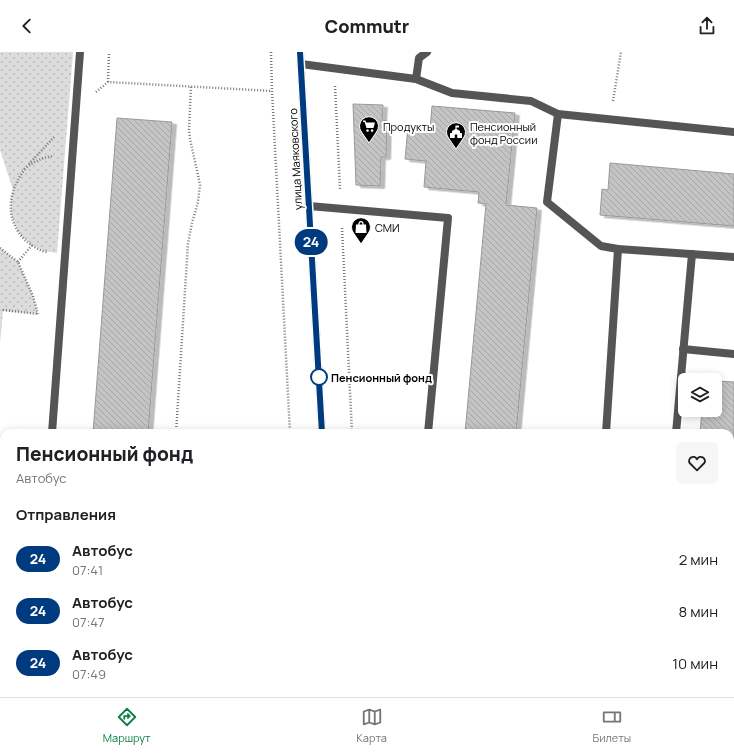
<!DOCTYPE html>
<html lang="ru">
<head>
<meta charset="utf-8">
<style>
  body { margin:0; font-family:Manrope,sans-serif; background:#f6f6f6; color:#202124; height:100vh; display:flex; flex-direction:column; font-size:15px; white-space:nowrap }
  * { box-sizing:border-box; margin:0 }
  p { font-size:13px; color:#757577 }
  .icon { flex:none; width:22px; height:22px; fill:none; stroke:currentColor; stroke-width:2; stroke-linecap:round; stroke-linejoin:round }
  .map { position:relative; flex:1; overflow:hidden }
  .panel { position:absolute; left:0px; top:377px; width:734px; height:268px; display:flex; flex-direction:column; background:#fff; border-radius:12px 12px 0 0; box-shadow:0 2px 10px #0003 }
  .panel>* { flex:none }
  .badge { padding:0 8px; border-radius:13px; font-size:14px; line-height:26px }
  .fabs { position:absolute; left:678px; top:321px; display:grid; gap:8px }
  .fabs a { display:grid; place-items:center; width:44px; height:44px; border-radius:6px; background:#fff; box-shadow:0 2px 10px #0003; font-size:20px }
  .map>.badge { position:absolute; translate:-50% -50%; box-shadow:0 0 0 2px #fff }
  h2 { padding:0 16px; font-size:15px; line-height:36px }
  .round { display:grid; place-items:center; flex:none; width:42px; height:42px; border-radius:6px; background:#f6f6f6 }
  .headline { display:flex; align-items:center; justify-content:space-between; height:68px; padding:0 16px }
  h1 { font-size:19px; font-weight:800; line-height:30px }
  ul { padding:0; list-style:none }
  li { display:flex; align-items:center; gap:12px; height:52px; padding:0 16px }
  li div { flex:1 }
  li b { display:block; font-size:15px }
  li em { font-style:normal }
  li .badge { min-width:44px; font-weight:700; text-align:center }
  header { display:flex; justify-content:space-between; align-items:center; height:52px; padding:0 16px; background:#fff; font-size:18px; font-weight:800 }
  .menu { display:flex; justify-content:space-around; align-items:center; height:56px; border-top:1px solid #e0e0e0; background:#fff; font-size:11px; color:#757577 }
  .menu a { display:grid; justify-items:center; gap:2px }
  .menu .active { color:#0b8043 }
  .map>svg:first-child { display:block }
</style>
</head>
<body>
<header><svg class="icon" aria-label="back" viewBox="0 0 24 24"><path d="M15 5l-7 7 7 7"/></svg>Commutr<svg class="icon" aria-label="share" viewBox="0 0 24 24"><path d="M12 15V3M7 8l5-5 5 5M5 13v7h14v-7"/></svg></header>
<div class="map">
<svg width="734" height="645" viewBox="0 0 734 645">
  <defs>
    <pattern id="forest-crowns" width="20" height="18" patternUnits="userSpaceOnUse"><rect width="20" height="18" fill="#dcdcdc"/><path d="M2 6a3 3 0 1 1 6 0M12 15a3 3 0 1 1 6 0" fill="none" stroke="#bbb"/></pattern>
    <pattern id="park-dots" width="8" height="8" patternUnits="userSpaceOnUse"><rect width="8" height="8" fill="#dcdcdc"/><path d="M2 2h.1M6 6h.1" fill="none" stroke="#bbb" stroke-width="1.8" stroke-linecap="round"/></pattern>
    <pattern id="building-back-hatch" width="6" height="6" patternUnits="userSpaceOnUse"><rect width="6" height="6" fill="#c4c4c4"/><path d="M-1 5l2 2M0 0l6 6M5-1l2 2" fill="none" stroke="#a7a7a7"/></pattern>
    <filter id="shadow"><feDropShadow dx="4.5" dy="2.5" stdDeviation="0" flood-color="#0004"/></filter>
  </defs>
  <rect width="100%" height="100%" fill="#fff"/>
  <path fill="url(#forest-crowns)" d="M0 420H4V641H33V645H0Z"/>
  <g fill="url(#park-dots)">
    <path d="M0 0H73L57 201 43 199 31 192 21 184 14 172 11 160V147L13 138 0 98Z"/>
    <path d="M0 196 18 210 33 244 38 262 3 259 0 292Z"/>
  </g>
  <g fill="url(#building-back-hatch)" stroke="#999" filter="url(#shadow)">
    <path d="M353 52 383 53 382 68 387 69 386 105H381L380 134 356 133Z"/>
    <path d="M432 54 515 61 506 153 537 156 516 381H465L486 152 478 151 479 140 424 135 426 109 405 107 408 75 430 77Z"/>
    <path d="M117 66 172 70 148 381H93Z"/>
    <path d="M610 111 734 122V174L600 163 602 137 608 138Z"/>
    <path d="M715 329 734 330V407H730V381H700L702 358H715Z"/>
    <path d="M730 497 734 498V574L730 573Z"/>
    <path d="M202 641H287L286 645H202Z"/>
    <rect x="426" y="641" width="82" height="4"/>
    <rect x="607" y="641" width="58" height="4"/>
  </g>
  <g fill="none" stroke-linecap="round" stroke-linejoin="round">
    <g stroke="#777" stroke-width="2.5" stroke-dasharray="1 2" stroke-linecap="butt">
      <path d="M271 0 272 39 290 381"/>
      <path d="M108 30 109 0"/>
      <path d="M335 34 340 137"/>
      <path d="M96 40 108 30 272 39"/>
      <path d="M613 49 621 0"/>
      <path d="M29 112 54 85"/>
      <path d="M24 117C34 110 42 105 54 104"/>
      <path d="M25 117C8 139 4 167 25 188 31 193 39 199 47 200"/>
      <path d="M342 176 352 381"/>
      <path d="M0 196 18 210 33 244 38 262"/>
      <path d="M18 210 32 193"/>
      <path d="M3 258 38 262"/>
      <path d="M176 381 188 191 192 171 198 150 200 133 198 123 190 87 189 77 191 34"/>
      <path d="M0 573 4 578"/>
      <path d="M0 586 4 582"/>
      <path d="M303 641V645"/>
      <path d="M365 641V645"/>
    </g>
    <g stroke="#555" stroke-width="8">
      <path d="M301 12 416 27 452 41 531 49 558 62 734 80"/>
      <path d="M416 27 419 6 427 0"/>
      <path d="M558 62 547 150 601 194 618 197 734 205"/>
      <path d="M309 154 448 166 428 381"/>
      <path d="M683 297 734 302"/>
      <path d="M52 381 80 0"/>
      <path d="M606 381 618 197"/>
      <path d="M676 381 692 202"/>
      <path d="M730 595H734"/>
      <path d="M33 645V641"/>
      <path d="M404 645V641"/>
      <path d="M589 645V641"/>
    </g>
    <g stroke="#222" stroke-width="8">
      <path d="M300 0 322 381"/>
      <path d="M337 641V645"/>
    </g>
  </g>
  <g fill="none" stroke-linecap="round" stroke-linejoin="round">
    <defs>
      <path id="line" d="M300 0 322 381"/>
    </defs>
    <use href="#line" stroke="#fff" stroke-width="9"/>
    <use href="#line" stroke="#003b80" stroke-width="6"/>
  </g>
  <defs>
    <symbol id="supermarket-pin" viewBox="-11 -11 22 30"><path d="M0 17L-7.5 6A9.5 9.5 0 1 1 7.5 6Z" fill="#000" stroke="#fff"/><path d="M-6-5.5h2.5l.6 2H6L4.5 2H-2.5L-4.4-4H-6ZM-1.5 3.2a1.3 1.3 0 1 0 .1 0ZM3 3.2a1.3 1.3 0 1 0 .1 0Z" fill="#fff"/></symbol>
    <symbol id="civic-pin" viewBox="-11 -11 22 30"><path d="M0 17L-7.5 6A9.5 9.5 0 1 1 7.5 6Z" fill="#000" stroke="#fff"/><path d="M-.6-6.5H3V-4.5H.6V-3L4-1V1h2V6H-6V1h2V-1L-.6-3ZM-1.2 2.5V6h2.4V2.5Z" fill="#fff"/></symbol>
    <symbol id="shop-pin" viewBox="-11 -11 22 30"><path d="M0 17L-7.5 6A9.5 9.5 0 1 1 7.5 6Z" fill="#000" stroke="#fff"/><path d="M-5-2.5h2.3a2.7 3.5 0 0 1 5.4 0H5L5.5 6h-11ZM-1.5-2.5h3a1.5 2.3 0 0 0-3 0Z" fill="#fff"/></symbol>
  </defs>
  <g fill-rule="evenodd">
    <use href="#supermarket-pin" x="358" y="63" width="22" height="30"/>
    <use href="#civic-pin" x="445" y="69" width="22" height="30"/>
    <use href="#shop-pin" x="350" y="164" width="22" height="30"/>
  </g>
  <circle fill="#fff" stroke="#003b80" stroke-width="2" cx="319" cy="325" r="8"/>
  <g text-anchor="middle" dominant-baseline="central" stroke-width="4" stroke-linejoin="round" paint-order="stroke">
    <g font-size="11" fill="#000" stroke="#fff" text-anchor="start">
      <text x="383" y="74">Продукты</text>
      <text x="470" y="74">Пенсионный<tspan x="470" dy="13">фонд России</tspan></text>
      <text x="375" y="175">СМИ</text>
    </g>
    <g font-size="11" fill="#000" stroke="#fff">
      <text transform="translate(295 107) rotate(-93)">улица Маяковского</text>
    </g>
    <g font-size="11" font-weight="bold" fill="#000" stroke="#fff" text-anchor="start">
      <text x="331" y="325">Пенсионный фонд</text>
    </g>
  </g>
</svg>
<div class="fabs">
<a><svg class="icon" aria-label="layers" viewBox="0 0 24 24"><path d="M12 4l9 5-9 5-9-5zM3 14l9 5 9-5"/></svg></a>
</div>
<b class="badge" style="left:311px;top:190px;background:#003b80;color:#fff">24</b>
<section class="panel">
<div class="headline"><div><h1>Пенсионный фонд</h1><p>Автобус</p></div><a class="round"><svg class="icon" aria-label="heart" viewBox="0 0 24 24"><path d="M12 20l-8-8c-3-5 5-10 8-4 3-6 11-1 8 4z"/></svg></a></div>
<h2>Отправления</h2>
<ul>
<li><span class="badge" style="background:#003b80;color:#fff">24</span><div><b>Автобус</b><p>07:41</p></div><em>2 мин</em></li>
<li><span class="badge" style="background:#003b80;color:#fff">24</span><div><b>Автобус</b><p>07:47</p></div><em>8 мин</em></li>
<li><span class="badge" style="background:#003b80;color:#fff">24</span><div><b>Автобус</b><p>07:49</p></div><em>10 мин</em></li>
</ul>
</section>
</div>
<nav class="menu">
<a class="active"><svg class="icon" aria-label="directions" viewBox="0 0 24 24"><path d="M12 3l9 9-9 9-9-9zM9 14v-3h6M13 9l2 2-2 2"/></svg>Маршрут</a>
<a><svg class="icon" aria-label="map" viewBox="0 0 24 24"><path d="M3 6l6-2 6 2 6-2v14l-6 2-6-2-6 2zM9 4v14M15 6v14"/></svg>Карта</a>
<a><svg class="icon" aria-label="tickets" viewBox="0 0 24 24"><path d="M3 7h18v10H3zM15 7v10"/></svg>Билеты</a>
</nav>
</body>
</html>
